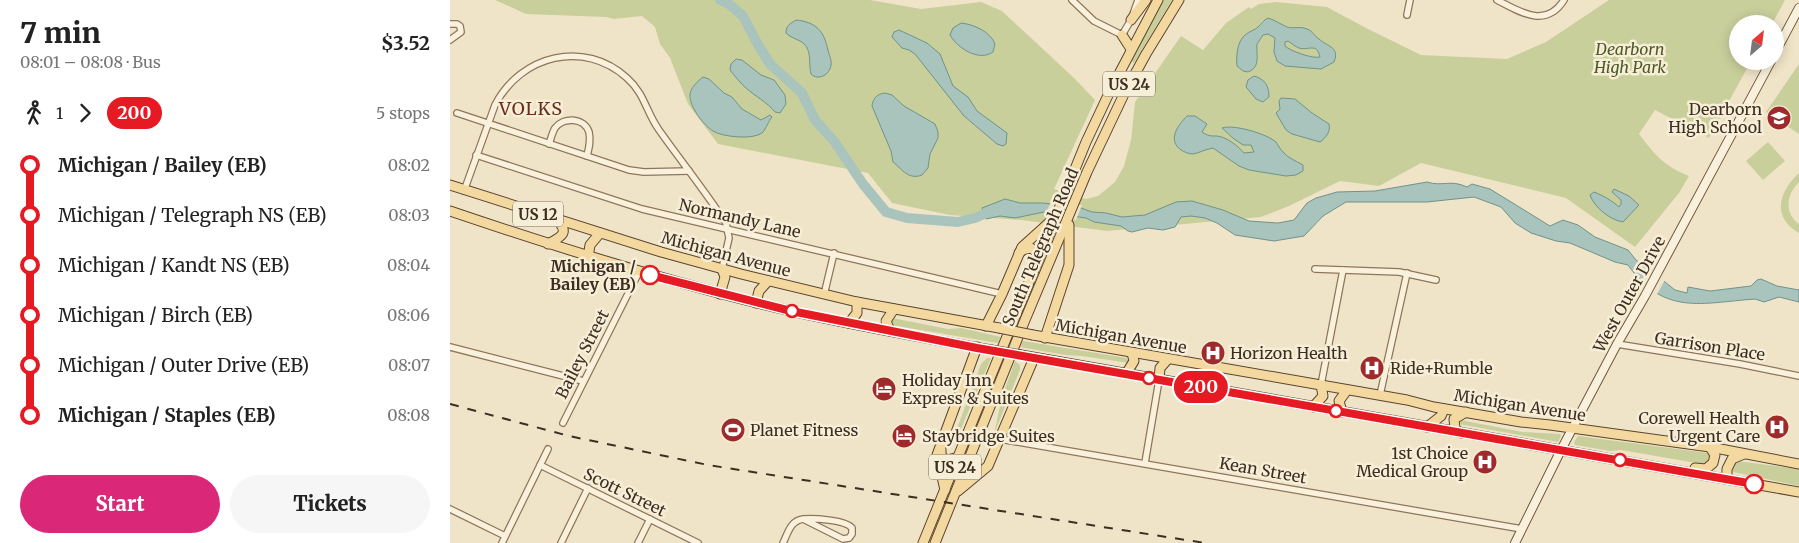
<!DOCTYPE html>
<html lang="en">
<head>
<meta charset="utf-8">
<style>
  body { margin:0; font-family:Merriweather,serif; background:#f6f6f6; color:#222; height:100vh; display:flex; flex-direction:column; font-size:19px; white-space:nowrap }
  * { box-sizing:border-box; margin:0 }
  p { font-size:16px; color:#767676 }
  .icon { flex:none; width:28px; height:28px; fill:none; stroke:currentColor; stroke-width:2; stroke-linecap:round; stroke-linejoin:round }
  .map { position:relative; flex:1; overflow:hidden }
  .drawer { display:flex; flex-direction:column; background:#fff; width:450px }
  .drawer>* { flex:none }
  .badge { padding:0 10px; border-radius:16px; font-size:18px; line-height:32px }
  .needle { width:32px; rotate:28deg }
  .tools { position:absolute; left:1279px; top:15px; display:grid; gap:10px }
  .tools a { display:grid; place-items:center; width:55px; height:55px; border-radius:50%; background:#fff; box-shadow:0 2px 12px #0003; font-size:25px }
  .map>.badge { position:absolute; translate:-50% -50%; box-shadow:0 0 0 2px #fff }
  .legs { display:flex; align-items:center; gap:8px; height:55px; padding:0 20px; font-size:16px }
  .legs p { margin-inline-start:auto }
  .overview { display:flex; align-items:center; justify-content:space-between; height:85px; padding:0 20px }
  h1 { font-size:28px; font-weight:800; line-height:38px }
  .button { display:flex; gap:10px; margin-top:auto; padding:10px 20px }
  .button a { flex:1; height:58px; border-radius:30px; background:#db2777; color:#fff; font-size:20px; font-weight:800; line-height:58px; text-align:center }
  .button a+a { background:#f6f6f6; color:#222 }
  ul { padding:0 20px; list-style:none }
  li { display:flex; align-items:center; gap:18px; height:50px; font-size:19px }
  li i { display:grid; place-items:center; width:8px; height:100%; margin:0 6px; background:currentColor }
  li i::after { content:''; width:12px; height:12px; margin:-6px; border:4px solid; border-radius:50%; background:#fff }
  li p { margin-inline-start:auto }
  li:first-child i { background:linear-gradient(#0000 50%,currentColor 0) }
  li:last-child i { background:linear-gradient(currentColor 50%,#0000 0) }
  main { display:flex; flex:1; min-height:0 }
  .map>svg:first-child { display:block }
</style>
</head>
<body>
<main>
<section class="drawer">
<div class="overview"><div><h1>7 min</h1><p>08:01 – 08:08 · Bus</p></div><b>$3.52</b></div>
<div class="legs"><svg class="icon" aria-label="walk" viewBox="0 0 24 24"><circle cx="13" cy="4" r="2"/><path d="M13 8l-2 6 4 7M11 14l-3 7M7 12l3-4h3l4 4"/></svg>1<svg class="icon" aria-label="forward" viewBox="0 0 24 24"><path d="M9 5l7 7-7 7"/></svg><b class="badge" style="background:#e51a23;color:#fff">200</b><p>5 stops</p></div>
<ul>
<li><i style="color:#e51a23"></i><b>Michigan / Bailey (EB)</b><p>08:02</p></li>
<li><i style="color:#e51a23"></i><span>Michigan / Telegraph NS (EB)</span><p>08:03</p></li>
<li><i style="color:#e51a23"></i><span>Michigan / Kandt NS (EB)</span><p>08:04</p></li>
<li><i style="color:#e51a23"></i><span>Michigan / Birch (EB)</span><p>08:06</p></li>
<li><i style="color:#e51a23"></i><span>Michigan / Outer Drive (EB)</span><p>08:07</p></li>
<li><i style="color:#e51a23"></i><b>Michigan / Staples (EB)</b><p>08:08</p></li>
</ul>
<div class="button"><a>Start</a><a>Tickets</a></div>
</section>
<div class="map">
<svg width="1349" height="543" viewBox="0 0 1349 543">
  <rect width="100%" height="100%" fill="#f0e4c8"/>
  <g fill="#c9cf9b">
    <path d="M45 0H420L471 9 531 2 552 11 624 78 645 100 604 189 636 199 648 196 665 182 674 166 681 140 685 102 731 36 753 50 776 23 799 7 801 9 809 4 826 2 877 7 916 28 971 55 1057 59 1096 42 1159 0H1335L1322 24H1288V61H1301L1259 138 1205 110 1189 134C1205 155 1214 166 1239 176L1229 193 1185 247 1116 198 971 163 929 186 890 181 839 206 811 217 657 231 571 220 500 215 442 203 418 173 268 144 238 104 220 58 210 44 205 27 192 16 164 19 156 17 76 14Z"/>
    <path d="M713 0H722L684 63 680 61Z"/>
    <path d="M1349 64V134L1316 112Z"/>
    <path d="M1318 142 1335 161 1313 180 1296 161Z"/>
    <path d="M1349 173V182C1336 195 1334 213 1349 224V233C1321 217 1329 191 1349 173Z"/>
    <path d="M442 318 498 329 511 328 551 337 548 343 441 325 439 319Z"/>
    <path d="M573 341 677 358 679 363 632 356 615 355 570 347Z"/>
    <path d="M537 358H541L510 431H506L531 364Z"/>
    <path d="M565 361 570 365V370L544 434 552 397Z"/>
    <path d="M1010 420 1073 432 1110 434 1111 436 1108 442 1009 424 1008 422Z"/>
    <path d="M1128 436 1258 453 1262 457 1257 464H1252L1171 450 1160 451 1125 445 1124 442Z"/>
    <path d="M1287 461 1349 469V486L1283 472 1280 469 1282 464Z"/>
  </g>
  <g fill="#a9c4bc" stroke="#6f938a" fill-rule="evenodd">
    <path d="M818 18C825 20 830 24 837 27 843 29 850 26 857 29 863 31 864 36 869 39 878 47 890 47 884 62L871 69 835 66 827 61 824 52 825 38 818 34 813 35 807 44C806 55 811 67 798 72L793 71 787 66C786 56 787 42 795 35 799 31 806 30 809 26 813 22 813 21 818 18ZM838 41C841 43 846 47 849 48 858 51 867 42 870 57 863 59 840 51 835 46V42Z"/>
    <path d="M346 20C366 22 374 31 378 50 379 55 382 60 381 65 380 75 368 81 361 74 358 62 363 48 350 41 344 38 340 37 336 33 336 25 340 24 346 20Z"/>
    <path d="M511 23C523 24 541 32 545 44L543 52C529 62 507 48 500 35L503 28Z"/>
    <path d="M449 30 477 43 490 54 503 86 518 97 527 111 557 133 556 144 553 146 547 144 514 116 465 54 459 50 452 48 442 37 444 32Z"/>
    <path d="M286 59 292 60 311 75 324 80 335 95 336 104 330 113 325 112C317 102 306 97 296 88 290 83 285 76 280 70L281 64Z"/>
    <path d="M804 76C815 79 819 86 819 97L813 102 806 99 796 87 798 80Z"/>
    <path d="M253 77 259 79 274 93 282 97 292 109 311 120 320 115 322 117C319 120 315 131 312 133 303 140 272 137 263 131 254 126 239 106 240 95 240 88 248 81 253 77Z"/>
    <path d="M435 93 442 95 454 106 485 124 488 132V138L480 154 478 168 472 175C458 180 453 170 443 162L441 151 422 106C423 98 427 94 435 93Z"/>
    <path d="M831 98 845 99 862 113 879 124C881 131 876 138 870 142L842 134 836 130 826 113 830 109 829 101Z"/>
    <path d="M737 116H745L757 124 752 132C758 136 760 136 767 136 777 137 788 146 794 153L804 152 801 145H793L784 139 772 128C784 124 817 134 826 142 828 145 830 149 833 152 838 158 846 161 853 165V171L846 175 836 176 799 170 789 166 763 148C756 149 749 153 743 154 739 154 734 152 731 150 717 140 728 125 737 116Z"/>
    <path d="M977 182C993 187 1000 179 1017 187L1022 184 1040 189 1100 226 1113 220 1128 225 1145 237 1178 250 1186 260 1215 282 1225 290 1237 293 1238 287 1260 291 1301 286 1307 280 1311 279 1327 286 1349 290V302L1329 297 1314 302 1305 299C1251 303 1214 316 1178 265L1165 262 1120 243 1106 241 1081 233 1065 223 1051 207 1024 197 977 202H896L873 216 854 236 824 241 785 235 767 223 755 218 741 216 731 217 725 227 713 230 698 228 682 232 678 231 671 226 644 222 636 218 594 212 565 218 550 216 536 219 532 208 555 199 570 203H593L631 208 642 212 656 213 672 217 695 215 726 202 742 201 773 210 799 221 828 223 844 220 857 203 866 198 887 192 925 191Z"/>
    <path d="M1164 189 1179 196 1189 205 1173 222C1160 220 1144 207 1140 195L1144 192C1154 196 1161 200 1169 207L1171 204V200L1162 192Z"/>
  </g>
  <g fill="#f0e4c8">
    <path d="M601 202 632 205 626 220 595 215Z"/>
    <path d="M1199 267 1215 280 1206 296 1190 284Z"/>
  </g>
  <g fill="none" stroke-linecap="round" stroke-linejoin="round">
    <path stroke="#a9c4bc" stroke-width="10" d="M270 0 279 4 293 16 307 43 320 64 352 93 365 120 384 141 413 184 436 212 457 218 508 222 525 218 545 209"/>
    <defs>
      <g id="minor">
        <path d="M622 0 644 21 672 35 681 20 688 0"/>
        <path d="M1047 0C1070 12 1096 29 1114 0"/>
        <path d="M957 15 960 0"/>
        <path d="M0 24H7L10 26 11 32 0 40"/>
        <path d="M7 113 179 170 194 172 239 171"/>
        <path d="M99 144C101 139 102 133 105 128 113 117 134 117 139 132 141 140 139 148 137 156"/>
        <path d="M26 155 192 209 552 294"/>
        <path d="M14 191 45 105C71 55 134 39 177 78 195 94 196 112 209 130 231 161 255 191 276 223L279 238 272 269"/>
        <path d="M865 269 949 272 986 280"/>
        <path d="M374 295 384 253"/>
        <path d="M1167 344 1290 364 1349 376"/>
        <path d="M0 347 133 381"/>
        <path d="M871 385 893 270"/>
        <path d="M930 395 957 273"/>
        <path d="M113 423 189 272"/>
        <path d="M550 439 1072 529"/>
        <path d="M695 463 709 380"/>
        <path d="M90 465 248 543"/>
        <path d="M0 509 55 536"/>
        <path d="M52 543 98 449"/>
        <path d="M111 543 138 488"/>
        <path d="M188 543 200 519"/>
        <path d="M333 543C338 533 340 521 353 519L393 539 399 538 402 534V528C396 520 364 518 353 519"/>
      </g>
      <g id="secondary">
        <path d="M1325 53 1349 8"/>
        <path d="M1065 543 1111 450 1167 344 1195 296 1321 61"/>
      </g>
      <g id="primary">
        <path d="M681 20 696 0"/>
        <path d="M672 35 681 49"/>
        <path d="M0 185 211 252 291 274 407 302 549 328"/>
        <path d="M0 211C112 249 225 284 341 311 407 326 474 338 541 350"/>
        <path d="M98 244C111 237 120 233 107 220"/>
        <path d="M569 253 573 250 581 248 587 252 589 257"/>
        <path d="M138 257 140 245 150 233"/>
        <path d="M270 294 275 277 272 269"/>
        <path d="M306 303 309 291 318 281"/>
        <path d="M399 323 407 313V302"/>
        <path d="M536 326 552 294 572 247 603 219"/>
        <path d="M440 331 436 321 444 309"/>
        <path d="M583 335 957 400 984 407 1071 422 1100 425 1260 447 1349 464"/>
        <path d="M595 338 619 265V225"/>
        <path d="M571 355 1349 492"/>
        <path d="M676 374 684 361 682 353"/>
        <path d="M709 380 710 368 718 359"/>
        <path d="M863 407 873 396 871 385"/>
        <path d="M892 412 889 401 897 390"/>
        <path d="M977 427 991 416 994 409"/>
        <path d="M1011 433 1005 429 1004 419 1016 412"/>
        <path d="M491 449V456L497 460 509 457"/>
        <path d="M1245 468 1256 469 1263 463 1265 455 1260 447"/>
        <path d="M1277 479V469L1282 459 1294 454"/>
        <path d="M495 490 487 455 527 347"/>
        <path d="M508 491 538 466 584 358"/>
        <path d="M473 543 636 142 661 89 708 0"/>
        <path d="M485 543 575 320 637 172 675 92 696 54 729 0"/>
      </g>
    </defs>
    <use href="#minor" stroke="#8d765c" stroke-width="8"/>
    <use href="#secondary" stroke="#6f573f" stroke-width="10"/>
    <use href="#primary" stroke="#5b4430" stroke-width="11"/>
    <use href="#minor" stroke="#faf1dc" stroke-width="5.5"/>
    <use href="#secondary" stroke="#faf1dc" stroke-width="8"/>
    <use href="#primary" stroke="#f3d9a0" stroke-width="9"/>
    <path stroke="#3d2e20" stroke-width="2" stroke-dasharray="9 9" stroke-linecap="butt" d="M0 404 119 436 258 465 755 543"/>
    <defs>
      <g id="primary-bridge">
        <path d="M549 328 583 335"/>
        <path d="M541 350 571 355"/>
      </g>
    </defs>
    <use href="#primary-bridge" stroke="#5b4430" stroke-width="11" stroke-linecap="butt"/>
    <use href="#primary-bridge" stroke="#f3d9a0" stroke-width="9"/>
  </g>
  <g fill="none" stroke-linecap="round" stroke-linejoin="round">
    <defs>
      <path id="line-1" d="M200 275 341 311 527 348 1304 484"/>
    </defs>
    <use href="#line-1" stroke="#fff" stroke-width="11"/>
    <use href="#line-1" stroke="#e51a23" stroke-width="8"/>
  </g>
  <defs>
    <symbol id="school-disc" viewBox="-11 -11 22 22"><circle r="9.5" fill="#9e2a2b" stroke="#f7eed8"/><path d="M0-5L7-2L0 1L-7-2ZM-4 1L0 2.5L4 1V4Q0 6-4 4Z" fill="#fff"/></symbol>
    <symbol id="hospital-disc" viewBox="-11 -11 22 22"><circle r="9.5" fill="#9e2a2b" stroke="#f7eed8"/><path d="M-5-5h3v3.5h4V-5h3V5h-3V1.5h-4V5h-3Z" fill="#fff"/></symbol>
    <symbol id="hotel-disc" viewBox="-11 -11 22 22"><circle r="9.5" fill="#9e2a2b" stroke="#f7eed8"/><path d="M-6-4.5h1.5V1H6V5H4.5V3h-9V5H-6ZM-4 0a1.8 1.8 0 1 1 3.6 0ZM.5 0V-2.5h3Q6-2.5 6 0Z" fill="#fff"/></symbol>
    <symbol id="stadium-disc" viewBox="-11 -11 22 22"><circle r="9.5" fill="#9e2a2b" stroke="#f7eed8"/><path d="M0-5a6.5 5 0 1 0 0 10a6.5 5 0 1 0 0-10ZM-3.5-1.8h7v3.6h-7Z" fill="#fff"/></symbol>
  </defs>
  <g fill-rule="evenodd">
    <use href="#school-disc" x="1315" y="104" width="28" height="28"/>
    <use href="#hospital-disc" x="749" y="339" width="28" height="28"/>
    <use href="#hospital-disc" x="908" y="354" width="28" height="28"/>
    <use href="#hotel-disc" x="420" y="375" width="28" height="28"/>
    <use href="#hospital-disc" x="1313" y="413" width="28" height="28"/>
    <use href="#stadium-disc" x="269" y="416" width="28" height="28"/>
    <use href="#hotel-disc" x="440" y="422" width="28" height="28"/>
    <use href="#hospital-disc" x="1021" y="448" width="28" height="28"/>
  </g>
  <g fill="#fff" stroke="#e51a23" stroke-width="2.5">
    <circle cx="200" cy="275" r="9"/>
    <circle cx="342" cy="311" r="6"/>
    <circle cx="699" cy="378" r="6"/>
    <circle cx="886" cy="411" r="6"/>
    <circle cx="1170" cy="460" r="6"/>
    <circle cx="1304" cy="484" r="9"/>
  </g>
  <g text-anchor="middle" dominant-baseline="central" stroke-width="5" stroke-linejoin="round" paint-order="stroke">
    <g fill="#f7eed8" stroke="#756857" stroke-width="1">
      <rect x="653" y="71.5" width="52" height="25" rx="4"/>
      <rect x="63" y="201.5" width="50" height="25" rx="4"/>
      <rect x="479" y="454.5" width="52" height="25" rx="4"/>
    </g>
    <g font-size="15" font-weight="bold" fill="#3d2e20">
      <text x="679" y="84">US 24</text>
      <text x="88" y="214">US 12</text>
      <text x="505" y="467">US 24</text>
    </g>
    <g font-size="16" font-style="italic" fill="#4d5a26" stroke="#f7eed8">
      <text x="1180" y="49">Dearborn<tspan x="1180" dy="18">High Park</tspan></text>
    </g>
    <g font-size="16" fill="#3d2e20" stroke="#f7eed8" text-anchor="start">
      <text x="1312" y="109" text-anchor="end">Dearborn<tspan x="1312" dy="18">High School</tspan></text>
      <text x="780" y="353">Horizon Health</text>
      <text x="940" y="368">Ride+Rumble</text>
      <text x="452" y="380">Holiday Inn<tspan x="452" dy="18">Express &amp; Suites</tspan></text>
      <text x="1310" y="418" text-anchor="end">Corewell Health<tspan x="1310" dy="18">Urgent Care</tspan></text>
      <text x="300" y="430">Planet Fitness</text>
      <text x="472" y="436">Staybridge Suites</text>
      <text x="1018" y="453" text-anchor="end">1st Choice<tspan x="1018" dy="18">Medical Group</tspan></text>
    </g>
    <g font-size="16" fill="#3d2e20" stroke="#f7eed8">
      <text transform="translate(290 218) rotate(13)">Normandy Lane</text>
      <text transform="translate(590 247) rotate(-67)">South Telegraph Road</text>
      <text transform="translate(276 254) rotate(15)">Michigan Avenue</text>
      <text transform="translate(1179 294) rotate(-61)">West Outer Drive</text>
      <text transform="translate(671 336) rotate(10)">Michigan Avenue</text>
      <text transform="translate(1260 346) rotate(9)">Garrison Place</text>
      <text transform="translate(132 354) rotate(-63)">Bailey Street</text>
      <text transform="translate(1070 405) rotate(9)">Michigan Avenue</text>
      <text transform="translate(813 470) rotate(10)">Kean Street</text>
      <text transform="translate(175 492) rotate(26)">Scott Street</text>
    </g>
    <g font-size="16" font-weight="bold" fill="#3d2e20" stroke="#f7eed8" text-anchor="end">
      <text x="186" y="266">Michigan /<tspan x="186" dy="18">Bailey (EB)</tspan></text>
    </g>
    <g font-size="18" letter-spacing="1" fill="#6b2e1e" stroke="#f7eed8">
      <text x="81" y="108">VOLKS</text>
    </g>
  </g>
</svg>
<div class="tools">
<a><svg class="needle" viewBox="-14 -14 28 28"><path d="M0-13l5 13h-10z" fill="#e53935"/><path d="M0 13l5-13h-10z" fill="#767676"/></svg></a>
</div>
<b class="badge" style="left:751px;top:387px;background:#e51a23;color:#fff">200</b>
</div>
</main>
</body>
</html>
